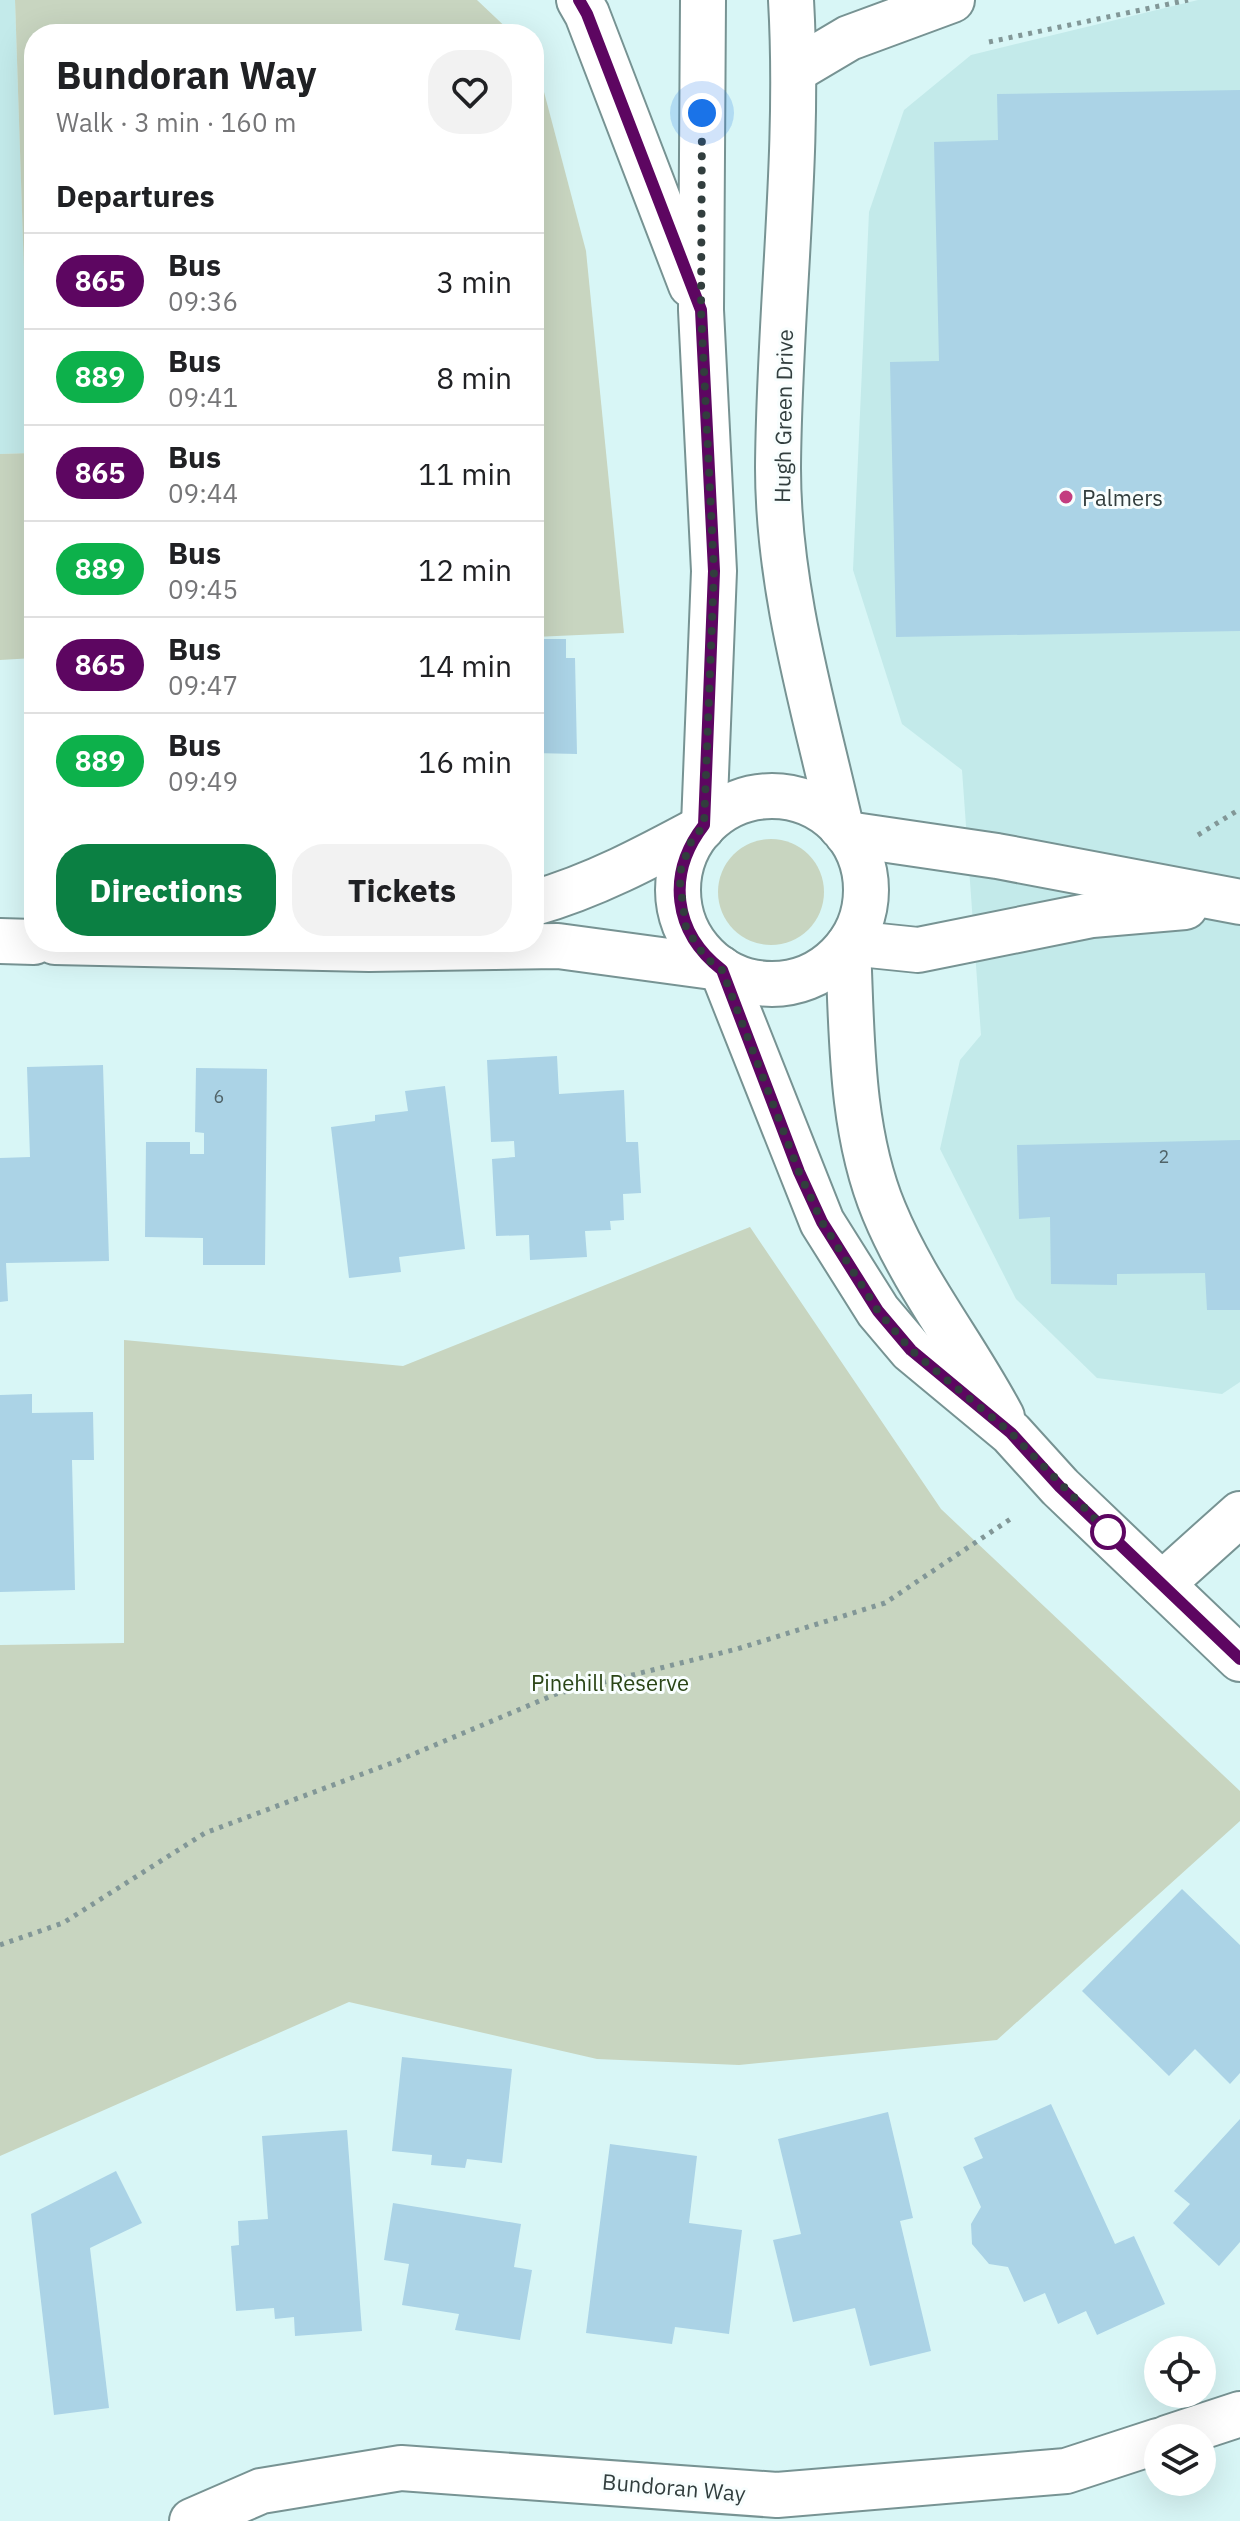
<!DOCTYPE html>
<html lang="en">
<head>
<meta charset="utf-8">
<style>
  body { margin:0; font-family:"IBM Plex Sans",sans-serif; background:#f2f2f2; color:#202124; height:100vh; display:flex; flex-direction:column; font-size:30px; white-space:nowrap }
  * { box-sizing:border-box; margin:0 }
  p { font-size:26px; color:#757577 }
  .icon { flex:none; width:44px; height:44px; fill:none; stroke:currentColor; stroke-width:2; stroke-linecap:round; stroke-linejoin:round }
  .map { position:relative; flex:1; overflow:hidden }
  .side { position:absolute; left:24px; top:24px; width:520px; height:928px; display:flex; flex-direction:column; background:#fff; border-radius:32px; box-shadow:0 8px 32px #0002 }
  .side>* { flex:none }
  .badge { padding:0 16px; border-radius:26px; font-size:28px; line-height:52px }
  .controls { position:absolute; left:1144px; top:2336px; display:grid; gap:16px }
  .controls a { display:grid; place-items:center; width:72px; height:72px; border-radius:50%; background:#fff; box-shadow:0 8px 32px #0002; font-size:40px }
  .you { position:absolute; width:40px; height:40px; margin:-20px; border:6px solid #fff; border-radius:50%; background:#1a73e8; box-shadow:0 0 0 12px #1a73e833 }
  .map>.badge { position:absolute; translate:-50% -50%; box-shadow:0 0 0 4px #fff }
  h2 { padding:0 32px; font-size:30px; line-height:72px }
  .round { display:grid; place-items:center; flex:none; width:84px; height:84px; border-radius:32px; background:#f2f2f2 }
  .head { display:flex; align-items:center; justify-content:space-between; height:136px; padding:0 32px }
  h1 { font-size:38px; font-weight:700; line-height:60px }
  .primary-button { display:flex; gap:16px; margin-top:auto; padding:16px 32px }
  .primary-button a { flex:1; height:92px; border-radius:32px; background:#0b8043; color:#fff; font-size:32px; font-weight:700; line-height:92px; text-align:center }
  .primary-button a+a { background:#f2f2f2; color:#202124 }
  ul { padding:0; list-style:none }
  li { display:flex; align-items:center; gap:24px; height:96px; padding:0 32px; border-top:2px solid #e0e0e0 }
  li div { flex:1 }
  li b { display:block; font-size:30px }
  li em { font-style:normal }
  li .badge { min-width:88px; font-weight:700; text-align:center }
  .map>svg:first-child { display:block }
</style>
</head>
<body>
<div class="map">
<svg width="1240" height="2521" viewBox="0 0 1240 2521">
  <rect width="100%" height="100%" fill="#d8f6f6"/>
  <g fill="#c3eaea">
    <path d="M0 0H15L30 453 0 454Z"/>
    <path d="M1198 0H1240V1382L1222 1394 1097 1378 1016 1299 940 1149 960 1060 981 1035 962 770 902 724 853 570 869 212 904 110 971 55Z"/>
  </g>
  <g fill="#c8d5c0">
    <path d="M15 0H477L513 34H34V658L0 660V454L30 453Z"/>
    <path d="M534 54 586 251 624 633 534 637Z"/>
    <circle cx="771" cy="892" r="53"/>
    <path d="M750 1227 941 1509 1240 1791V1821L997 2040 739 2065 597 2059 349 2002 0 2156V1645L124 1643V1340L403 1366Z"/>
  </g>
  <g fill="#abd3e6">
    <path d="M1240 90V631L896 637 890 362 939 361 934 142 998 140 997 94Z"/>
    <path d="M534 639H566V658H575L577 754 534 753Z"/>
    <path d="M557 1056 559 1094 624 1090 626 1142H638L641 1193 623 1194 624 1220 610 1221 611 1230 585 1231 587 1257 530 1260 529 1235 496 1236 492 1159 515 1157 514 1141 491 1142 487 1060Z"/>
    <path d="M103 1065 109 1261 6 1263 8 1301 0 1302V1158L30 1157 27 1067Z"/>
    <path d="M196 1068 267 1069 265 1265H203V1238L145 1237 146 1142H190V1154H204V1133L195 1132Z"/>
    <path d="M445 1086 465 1249 399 1257 401 1272 349 1278 331 1127 375 1121V1115L408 1111 405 1091Z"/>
    <path d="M1240 1140V1310H1207L1205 1273 1117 1274V1285L1051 1284 1050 1217 1019 1219 1017 1145Z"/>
    <path d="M32 1394V1413L93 1412 94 1460H72L75 1590 0 1592V1395Z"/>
    <path d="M1182 1889 1240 1945V2073L1230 2084 1195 2049 1169 2076 1082 1991Z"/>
    <path d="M402 2057 512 2069 502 2163 467 2159 465 2168 431 2165 432 2155 392 2151Z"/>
    <path d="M1051 2104 1115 2244 1134 2236 1165 2304 1097 2335 1086 2311 1058 2324 1045 2293 1024 2302 1008 2267 989 2264 972 2244 971 2224 981 2207 963 2167 983 2158 974 2138Z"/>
    <path d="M888 2112 913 2218 900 2221 931 2351 870 2366 855 2308 793 2322 773 2240 801 2234 778 2139Z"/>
    <path d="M1240 2119V2242L1219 2266 1173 2223 1190 2204 1174 2191Z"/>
    <path d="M347 2130 362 2331 295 2336 294 2317 275 2319 274 2308 236 2311 231 2246 239 2245 238 2221 268 2219 262 2136Z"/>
    <path d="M610 2144 697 2156 689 2223 742 2230 729 2334 675 2327 672 2344 586 2333Z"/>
    <path d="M116 2171 142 2223 90 2248 109 2408 54 2415 31 2214Z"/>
    <path d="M393 2203 521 2224 514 2267 532 2270 520 2340 455 2330 459 2314 402 2305 409 2264 384 2260Z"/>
  </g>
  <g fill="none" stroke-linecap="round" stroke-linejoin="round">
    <defs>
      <g id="minor">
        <path d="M847 834 997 856 1240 902"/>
        <path d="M534 903C594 886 648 857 702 828"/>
        <path d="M0 941 34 942"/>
        <path d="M55 942 369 949 558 946 720 968"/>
        <path d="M850 943 918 950 1092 915 1185 907"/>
        <path d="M1162 1584 1240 1514"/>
        <path d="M1167 2438 1240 2414"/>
        <path d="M192 2521 261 2491 401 2468 777 2495 1066 2471 1158 2441"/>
      </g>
      <g id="major">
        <path d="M579 0 587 14 691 285"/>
        <path d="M703 0 701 310 714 571 704 825"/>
        <path d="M791 0C800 156 779 312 778 468 778 590 814 708 841 827"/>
        <path d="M795 70 849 38 952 0"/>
        <circle cx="772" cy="890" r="94"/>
        <path d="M848 946C852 1033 850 1129 884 1211 914 1284 965 1347 1002 1417"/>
        <path d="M722 970 822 1222 878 1311 911 1350 1011 1433 1060 1487 1240 1659"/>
      </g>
    </defs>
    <use href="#minor" stroke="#779393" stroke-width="48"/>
    <use href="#major" stroke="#779393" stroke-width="48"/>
    <g stroke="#829797" stroke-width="5" stroke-dasharray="4 6" stroke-linecap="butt">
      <path d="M989 42 1188 0"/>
      <path d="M1198 835 1240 809"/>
      <path d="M0 1945 63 1923 205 1833 397 1761 556 1694 737 1649 885 1603 1012 1518"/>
    </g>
    <use href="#minor" stroke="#fff" stroke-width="44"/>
    <use href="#major" stroke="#fff" stroke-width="44"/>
  </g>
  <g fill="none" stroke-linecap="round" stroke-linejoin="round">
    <defs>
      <path id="line" d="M579 0 587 14 701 310 714 571 704 825C666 874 673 932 722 970L799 1172 822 1222 878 1311 911 1350 1011 1433 1060 1487 1240 1659"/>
    </defs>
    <use href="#line" stroke="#fff" stroke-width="18"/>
    <use href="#line" stroke="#5d0661" stroke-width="12"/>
    <path stroke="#323e3e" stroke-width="8" stroke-dasharray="0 14.4" d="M702 113 701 310 714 571 704 825 691 842 679 875 686 928 705 957 722 970 799 1172 822 1222 878 1311 911 1350 1011 1433 1108 1532"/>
  </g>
  <circle fill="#c33d80" stroke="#f8fefe" stroke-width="3" cx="1066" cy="497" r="8"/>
  <circle fill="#fff" stroke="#5d0661" stroke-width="4" cx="1108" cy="1532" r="16"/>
  <g text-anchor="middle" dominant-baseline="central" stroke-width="6" stroke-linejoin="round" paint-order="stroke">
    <g font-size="18" fill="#506368">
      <text x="219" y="1096">6</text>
      <text x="1164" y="1156">2</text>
    </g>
    <g font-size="22" fill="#323e3e" stroke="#f8fefe">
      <text transform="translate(783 416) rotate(-89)">Hugh Green Drive</text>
      <text transform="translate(674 2487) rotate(5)">Bundoran Way</text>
    </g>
    <g font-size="22" fill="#323e3e" stroke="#f8fefe" text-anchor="start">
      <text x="1082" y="497">Palmers</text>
    </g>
    <g font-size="22" fill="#2a4516" stroke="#f8fefe">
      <text x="610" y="1682">Pinehill Reserve</text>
    </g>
  </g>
</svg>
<div class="controls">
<a><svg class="icon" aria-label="locate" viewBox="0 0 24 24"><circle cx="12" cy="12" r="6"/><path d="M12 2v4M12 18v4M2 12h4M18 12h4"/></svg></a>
<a><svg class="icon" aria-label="layers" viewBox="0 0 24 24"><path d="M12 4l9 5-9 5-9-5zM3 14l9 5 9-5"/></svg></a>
</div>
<div class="you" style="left:702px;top:113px"></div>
<section class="side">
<div class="head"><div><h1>Bundoran Way</h1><p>Walk · 3 min · 160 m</p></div><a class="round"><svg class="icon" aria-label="heart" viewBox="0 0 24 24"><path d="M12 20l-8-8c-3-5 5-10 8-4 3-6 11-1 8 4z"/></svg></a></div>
<h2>Departures</h2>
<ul>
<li><span class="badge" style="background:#5d0661;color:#fff">865</span><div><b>Bus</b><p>09:36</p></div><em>3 min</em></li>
<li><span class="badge" style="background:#0db14b;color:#fff">889</span><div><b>Bus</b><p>09:41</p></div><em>8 min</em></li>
<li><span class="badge" style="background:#5d0661;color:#fff">865</span><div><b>Bus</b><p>09:44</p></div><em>11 min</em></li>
<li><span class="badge" style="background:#0db14b;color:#fff">889</span><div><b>Bus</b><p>09:45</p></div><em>12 min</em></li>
<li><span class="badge" style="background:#5d0661;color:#fff">865</span><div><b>Bus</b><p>09:47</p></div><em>14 min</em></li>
<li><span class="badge" style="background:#0db14b;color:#fff">889</span><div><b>Bus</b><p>09:49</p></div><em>16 min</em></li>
</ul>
<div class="primary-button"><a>Directions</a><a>Tickets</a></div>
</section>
</div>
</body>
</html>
